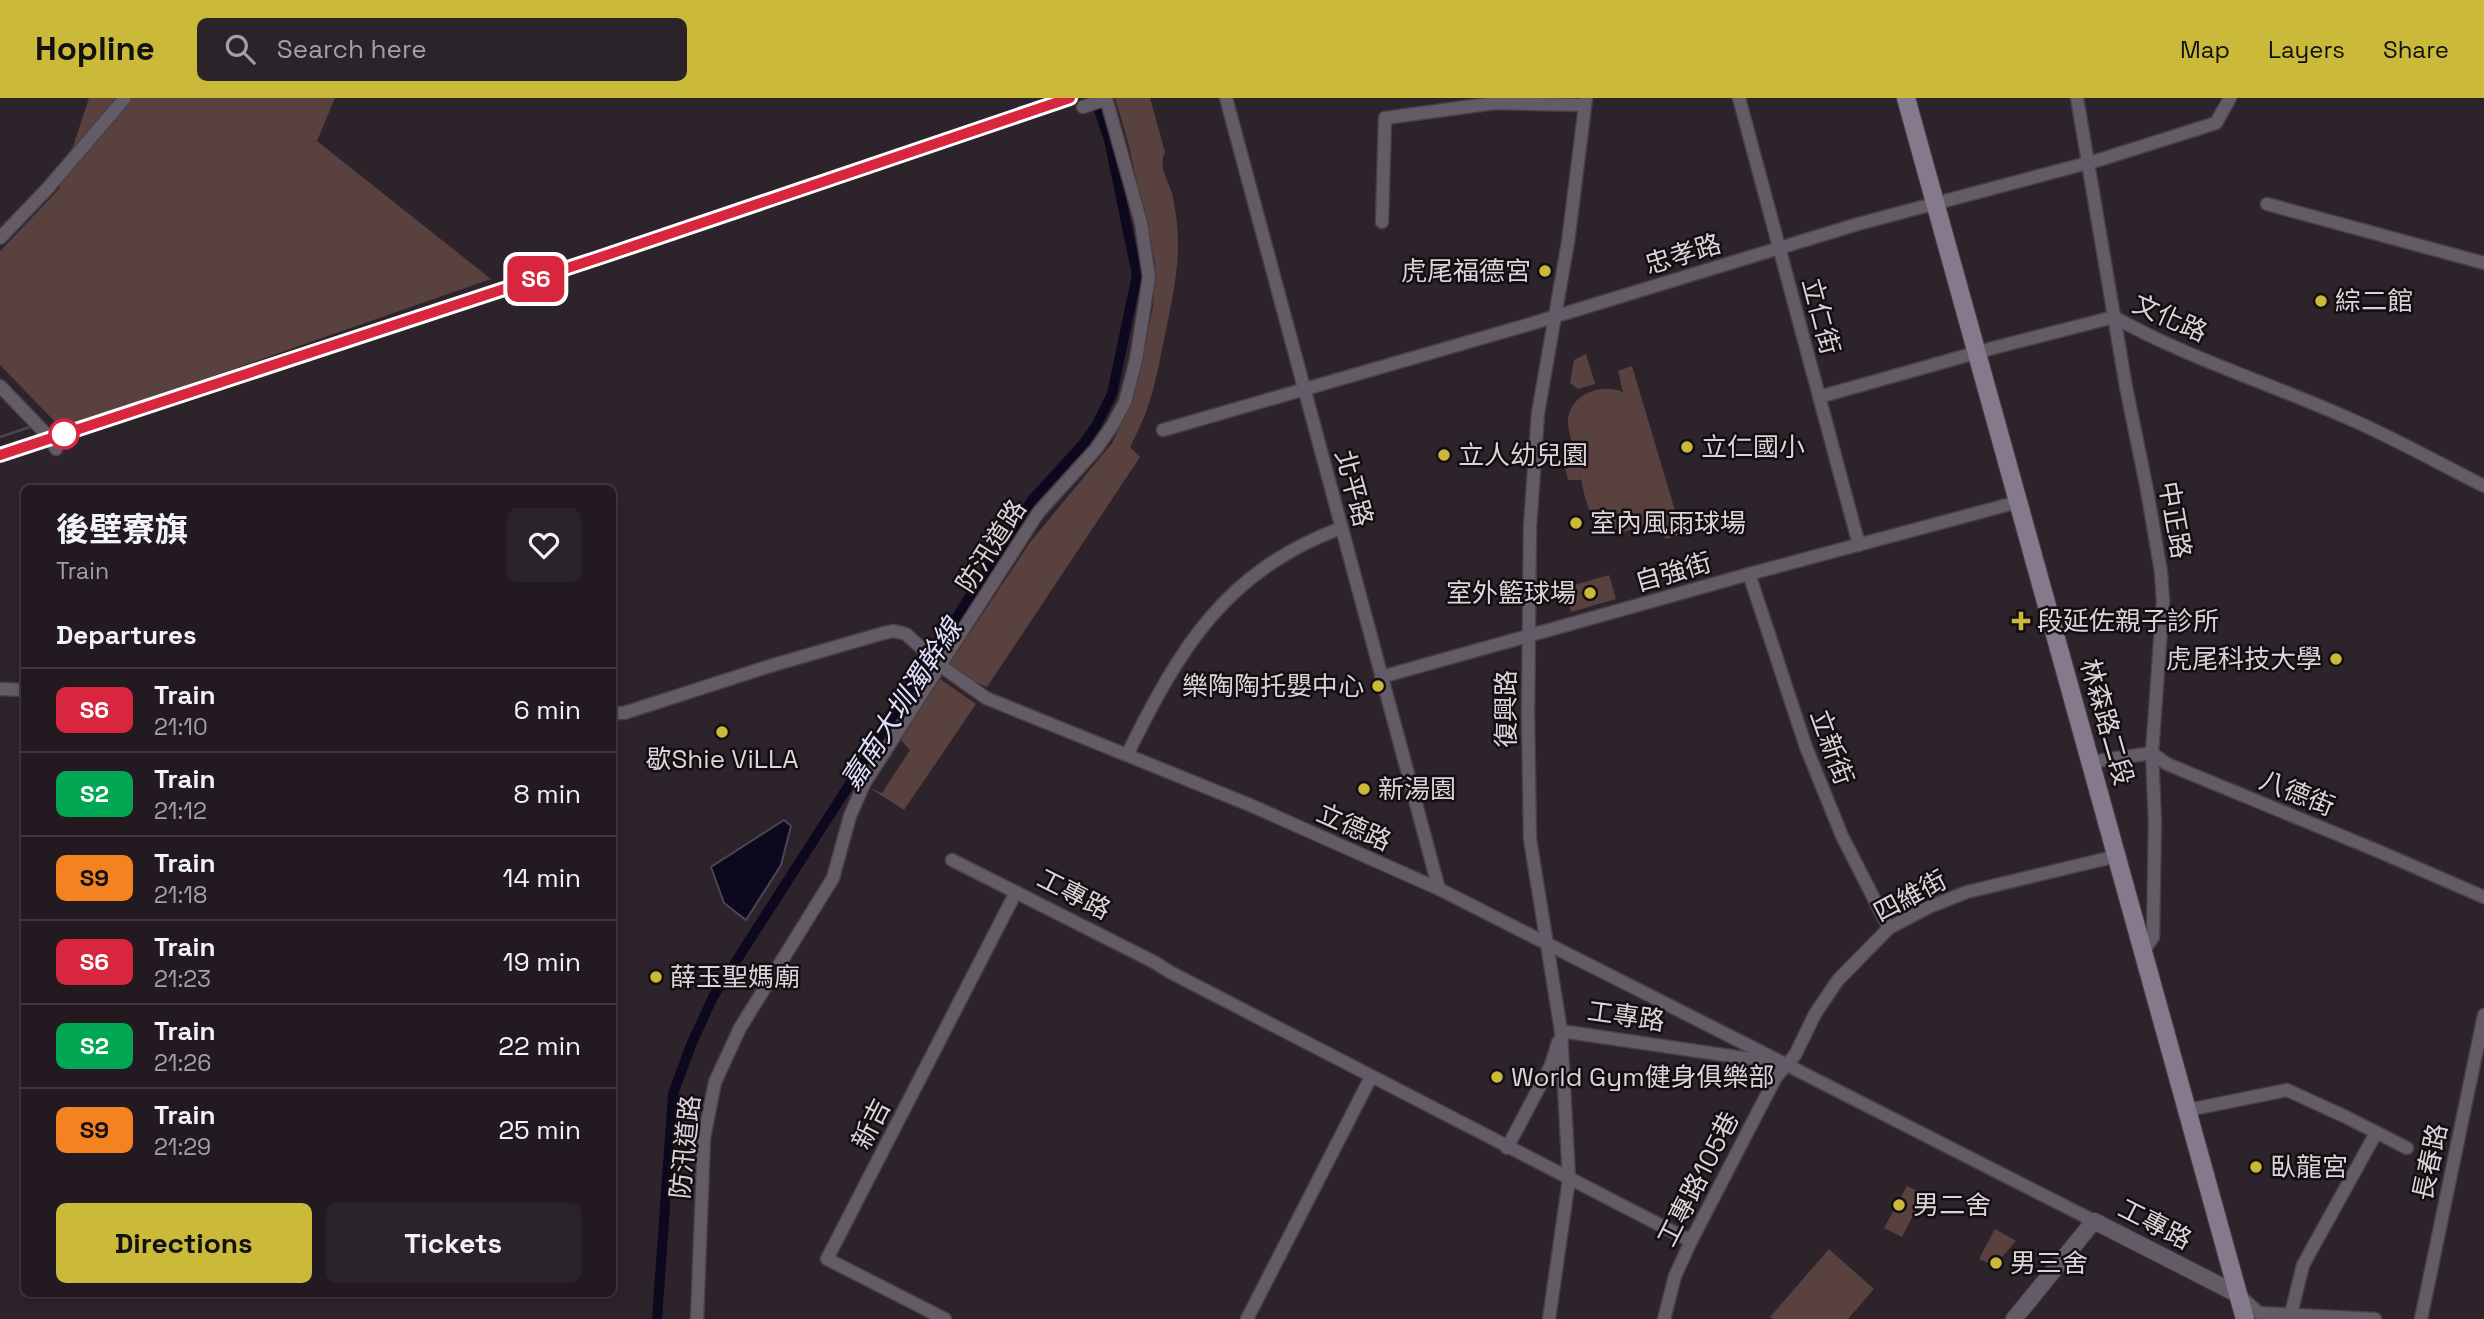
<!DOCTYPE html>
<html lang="en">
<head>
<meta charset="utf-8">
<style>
  body { margin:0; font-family:"Space Grotesk","Noto Sans TC",sans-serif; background:#2a2329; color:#f1f3f6; height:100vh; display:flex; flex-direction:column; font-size:26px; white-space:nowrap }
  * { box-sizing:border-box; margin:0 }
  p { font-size:23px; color:#a2a1a5 }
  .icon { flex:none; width:38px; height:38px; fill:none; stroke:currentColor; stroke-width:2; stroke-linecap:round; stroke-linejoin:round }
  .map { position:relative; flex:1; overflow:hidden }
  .panel { position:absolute; left:21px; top:387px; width:595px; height:812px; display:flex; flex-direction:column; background:#221a20; border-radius:10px; box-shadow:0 4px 10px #0003,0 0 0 2px #3f383e }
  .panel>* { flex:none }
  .badge { padding:0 14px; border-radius:10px; font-size:24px; line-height:46px }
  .map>.badge { position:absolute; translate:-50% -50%; box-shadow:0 0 0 4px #fff }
  h2 { padding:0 35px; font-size:26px; line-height:63px }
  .round { display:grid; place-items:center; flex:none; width:74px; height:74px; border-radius:10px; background:#2a2329 }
  .overview { display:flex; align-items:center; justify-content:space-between; height:119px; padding:0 35px }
  h1 { font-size:33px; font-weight:700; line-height:52px }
  .primary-button { display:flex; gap:14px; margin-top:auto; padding:14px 35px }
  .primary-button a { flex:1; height:80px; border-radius:10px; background:#cbba39; color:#111; font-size:28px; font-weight:700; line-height:80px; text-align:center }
  .primary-button a+a { background:#2a2329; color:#f1f3f6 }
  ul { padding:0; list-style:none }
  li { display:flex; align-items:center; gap:21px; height:84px; padding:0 35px; border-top:2px solid #3f383e }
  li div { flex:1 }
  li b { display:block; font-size:26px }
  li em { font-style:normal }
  li .badge { min-width:77px; font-weight:700; text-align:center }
  header { display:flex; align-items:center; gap:42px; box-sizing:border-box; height:98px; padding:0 35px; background:#cbba39; color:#111 }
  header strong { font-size:33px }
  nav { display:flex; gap:38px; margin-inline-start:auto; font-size:24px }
  .search { width:490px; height:63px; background:#2a2329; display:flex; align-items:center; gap:18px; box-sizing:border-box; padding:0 24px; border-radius:10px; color:#a2a1a5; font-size:26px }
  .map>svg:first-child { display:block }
</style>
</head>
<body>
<header>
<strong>Hopline</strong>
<div class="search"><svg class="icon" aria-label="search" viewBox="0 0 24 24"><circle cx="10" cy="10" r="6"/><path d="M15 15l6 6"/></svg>Search here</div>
<nav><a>Map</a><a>Layers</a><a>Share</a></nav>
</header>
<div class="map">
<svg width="2484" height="1221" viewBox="0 0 2484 1221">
  <rect width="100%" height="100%" fill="#2d232a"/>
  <g fill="#58413e">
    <path d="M89 0H335L317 43 491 181 62 331 0 267V153L59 91Z"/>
    <path d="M1115 0H1150L1165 54C1157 70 1170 84 1173 99 1176 114 1178 131 1178 147 1178 177 1171 207 1165 237 1156 281 1152 308 1130 349L1140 359 987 589C974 583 958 577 950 565L1031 443 1112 345 1133 302 1153 209 1155 164 1128 44Z"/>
    <path d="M1586 256 1595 286 1578 291 1570 285 1574 262Z"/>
    <path d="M1632 268 1682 436 1665 441 1656 414C1642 435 1607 444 1592 417 1584 403 1582 384 1579 368L1581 382H1568L1564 367 1578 364C1575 352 1569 338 1568 325 1567 297 1601 284 1623 294L1618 273Z"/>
    <path d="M1609 477 1616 501 1571 514 1564 490Z"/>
    <path d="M940 581 976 606 904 712 870 690 882 695 910 652 901 642Z"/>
    <path d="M1907 1088 1924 1096 1902 1139 1884 1130Z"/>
    <path d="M1995 1131 2016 1143 1994 1168 1979 1161Z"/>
    <path d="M1829 1151 1874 1191 1848 1221H1773L1770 1219Z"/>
  </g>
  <path fill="#0c091f" stroke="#4a4656" stroke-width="2" d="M784 722 791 728 781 767 746 822 724 805 711 769Z"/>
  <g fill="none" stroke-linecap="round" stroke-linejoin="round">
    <path stroke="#4a4656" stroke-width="2.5" d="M0 339 33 328"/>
    <path stroke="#0c091f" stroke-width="10" d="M657 1221 673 996 691 947 713 899 1032 402 1084 345 1096 328 1112 296 1137 177 1109 42 1095 0"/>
    <defs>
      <g id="minor">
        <path d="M1226 0 1439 791"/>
        <path d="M1739 0 1859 447"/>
        <path d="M2077 0 2126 289 2147 392 2161 474 2163 503 2152 655 2155 723 2153 839 2143 854"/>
        <path d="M1083 9 1106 1"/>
        <path d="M2267 106 2484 165"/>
        <path d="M1382 124 1385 20 1495 5 1585 7"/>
        <path d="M0 140 48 90 125 0"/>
        <path d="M0 288 50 340 56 351"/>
        <path d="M1819 299 1993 250 2114 219C2189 261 2272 286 2350 321 2396 341 2440 366 2484 388"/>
        <path d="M1163 332 1527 227 1858 126 2099 62 2216 25 2230 0"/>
        <path d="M1749 476 1806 649 1842 738 1889 830"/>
        <path d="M1381 579 1749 476 2018 404"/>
        <path d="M0 591 24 592"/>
        <path d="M612 615H624L773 567 884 535 894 533 906 536 941 568 986 600 1250 707 1439 791 1785 966"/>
        <path d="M1127 657C1180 550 1224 474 1341 430"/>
        <path d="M2090 664 2152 655 2167 666 2378 753 2484 799"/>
        <path d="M952 762 1156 865 1168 873 1691 1143"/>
        <path d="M1561 933 1785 966 2094 1123"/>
        <path d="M2188 1012 2287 992 2346 1019 2407 1050"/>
        <path d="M1507 1050 1551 967 1558 944"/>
        <path d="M2239 1197 2259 1215 2375 1221"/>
        <path d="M2291 1216 2303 1167 2376 1035"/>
        <path d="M697 1221 704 1040 715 984 740 930 833 780 850 718 864 686 1038 415 1096 351 1112 328 1125 304 1136 262 1149 179 1141 125 1106 0"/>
        <path d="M945 1221 827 1161 1016 794"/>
        <path d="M1247 1221 1371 979"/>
        <path d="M1549 1221 1569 1081 1561 933 1530 741 1528 617 1530 429 1538 315 1568 144 1586 0"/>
        <path d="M1664 1221 1675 1178 1691 1143 1776 979 1795 957 1815 916 1838 882 1889 830 1929 809 1967 794 2117 758"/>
        <path d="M2421 1221 2484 917"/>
      </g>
      <path id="tertiary" d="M2014 1221 2094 1123 2239 1197"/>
      <path id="secondary" d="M1906 0 2245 1221"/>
    </defs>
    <use href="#minor" stroke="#493f46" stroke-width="15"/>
    <use href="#tertiary" stroke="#493f46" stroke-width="18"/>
    <use href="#secondary" stroke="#493f46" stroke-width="20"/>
    <use href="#minor" stroke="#635c67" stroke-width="12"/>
    <use href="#tertiary" stroke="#635c67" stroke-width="16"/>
    <use href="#secondary" stroke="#847a8c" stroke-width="18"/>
    <defs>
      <path id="rail" d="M0 357 601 159 1070 0"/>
    </defs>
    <use href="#rail" stroke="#bab2b8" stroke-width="5"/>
    <use href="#rail" stroke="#120e11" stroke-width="2.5" stroke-dasharray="8" stroke-linecap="butt"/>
  </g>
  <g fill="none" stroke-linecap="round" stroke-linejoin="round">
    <defs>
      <path id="line" d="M0 357 601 159 1070 0"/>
    </defs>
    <use href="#line" stroke="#fff" stroke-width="16"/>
    <use href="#line" stroke="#d7263d" stroke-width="10"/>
  </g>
  <g fill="#cbba39" stroke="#120e11" stroke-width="2.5">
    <circle cx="1545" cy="173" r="7"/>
    <circle cx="2321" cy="203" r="7"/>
    <circle cx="1687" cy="349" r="7"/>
    <circle cx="1444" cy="357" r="7"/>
    <circle cx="1576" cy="425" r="7"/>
    <circle cx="1590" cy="495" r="7"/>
    <path d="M2017.5 512.5h7v7h7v7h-7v7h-7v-7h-7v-7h7z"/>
    <circle cx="2336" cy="561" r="7"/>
    <circle cx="1378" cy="588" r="7"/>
    <circle cx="722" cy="634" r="7"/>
    <circle cx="1364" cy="691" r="7"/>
    <circle cx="656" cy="879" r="7"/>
    <circle cx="1497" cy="979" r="7"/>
    <circle cx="2256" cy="1069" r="7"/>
    <circle cx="1899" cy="1107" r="7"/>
    <circle cx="1996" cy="1165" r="7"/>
  </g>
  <circle fill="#fff" stroke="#d7263d" stroke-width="3.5" cx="64" cy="336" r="14"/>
  <g text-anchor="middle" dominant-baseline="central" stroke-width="5" stroke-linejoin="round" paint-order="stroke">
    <g font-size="26" fill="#dad3d8" stroke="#120e11">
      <text transform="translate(1683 156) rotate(-17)">忠孝路</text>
      <text transform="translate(1821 218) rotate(75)">立仁街</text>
      <text transform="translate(2170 220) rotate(24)">文化路</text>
      <text transform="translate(1354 390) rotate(75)">北平路</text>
      <text transform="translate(2175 422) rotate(80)">中正路</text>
      <text transform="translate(991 448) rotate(-57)">防汛道路</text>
      <text transform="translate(1673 474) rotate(-16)">自強街</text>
      <text transform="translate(1506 611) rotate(-90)">復興路</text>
      <text transform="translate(2107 624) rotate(74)">林森路二段</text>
      <text transform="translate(1832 649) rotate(70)">立新街</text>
      <text transform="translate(2297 695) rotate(22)">八德街</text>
      <text transform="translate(1354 729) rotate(24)">立德路</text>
      <text transform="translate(1074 796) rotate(27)">工專路</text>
      <text transform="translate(1910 798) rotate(-28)">四維街</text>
      <text transform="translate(1626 918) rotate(8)">工專路</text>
      <text transform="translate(871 1026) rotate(-63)">新吉</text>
      <text transform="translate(685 1049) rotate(-84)">防汛道路</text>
      <text transform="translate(2430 1064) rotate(-78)">長春路</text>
      <text transform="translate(1698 1081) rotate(-63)">工專路105巷</text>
      <text transform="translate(2155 1126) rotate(27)">工專路</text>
    </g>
    <g font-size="26" fill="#dad3d8" stroke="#120e11" text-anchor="start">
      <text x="1531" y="173" text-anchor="end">虎尾福德宮</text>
      <text x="2335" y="203">綜二館</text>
      <text x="1701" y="349">立仁國小</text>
      <text x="1458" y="357">立人幼兒園</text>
      <text x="1590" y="425">室內風雨球場</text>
      <text x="1576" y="495" text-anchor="end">室外籃球場</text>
      <text x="2037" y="523">段延佐親子診所</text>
      <text x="2322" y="561" text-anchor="end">虎尾科技大學</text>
      <text x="1364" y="588" text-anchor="end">樂陶陶托嬰中心</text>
      <text x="722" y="661" text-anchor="middle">歇Shie ViLLA</text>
      <text x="1378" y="691">新湯園</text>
      <text x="670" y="879">薛玉聖媽廟</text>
      <text x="1511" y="979">World Gym健身俱樂部</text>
      <text x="2270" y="1069">臥龍宮</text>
      <text x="1913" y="1107">男二舍</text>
      <text x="2010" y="1165">男三舍</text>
    </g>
    <g font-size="28" font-style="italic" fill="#dedefe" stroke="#120e11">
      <text transform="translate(901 606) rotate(-57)">嘉南大圳濁幹線</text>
    </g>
  </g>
</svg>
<b class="badge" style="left:536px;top:181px;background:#d7263d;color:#fff">S6</b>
<section class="panel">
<div class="overview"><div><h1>後壁寮旗</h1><p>Train</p></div><a class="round"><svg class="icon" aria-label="heart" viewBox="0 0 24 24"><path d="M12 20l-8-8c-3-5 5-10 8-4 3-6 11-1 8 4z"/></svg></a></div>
<h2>Departures</h2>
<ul>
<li><span class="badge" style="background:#d7263d;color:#fff">S6</span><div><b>Train</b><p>21:10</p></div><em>6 min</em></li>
<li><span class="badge" style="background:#00a651;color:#fff">S2</span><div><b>Train</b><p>21:12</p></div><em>8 min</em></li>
<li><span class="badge" style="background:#f58220;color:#111">S9</span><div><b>Train</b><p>21:18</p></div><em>14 min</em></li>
<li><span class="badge" style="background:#d7263d;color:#fff">S6</span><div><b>Train</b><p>21:23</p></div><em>19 min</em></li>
<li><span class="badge" style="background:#00a651;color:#fff">S2</span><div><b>Train</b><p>21:26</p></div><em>22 min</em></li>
<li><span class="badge" style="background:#f58220;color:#111">S9</span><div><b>Train</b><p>21:29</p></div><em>25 min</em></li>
</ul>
<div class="primary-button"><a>Directions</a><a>Tickets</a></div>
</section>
</div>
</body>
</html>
